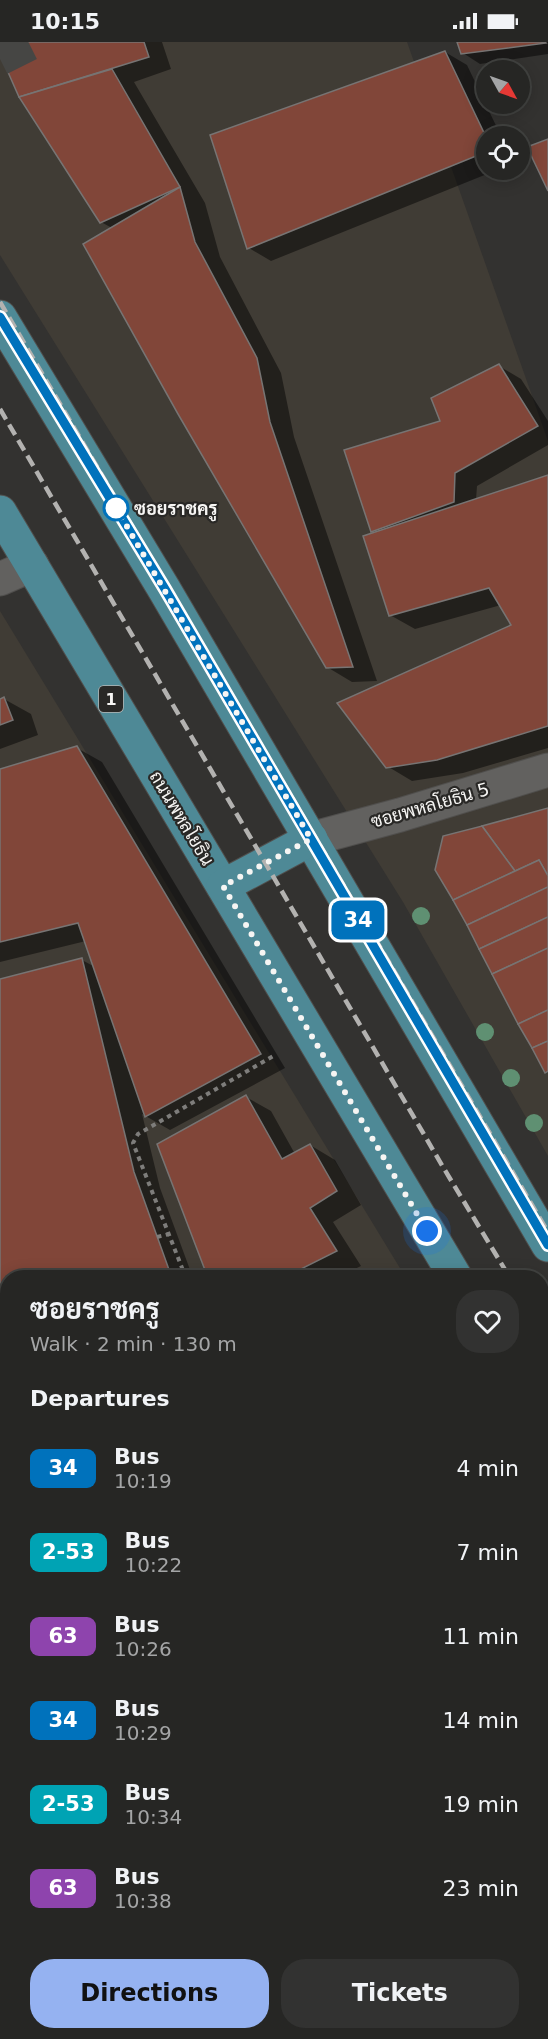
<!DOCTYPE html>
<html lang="en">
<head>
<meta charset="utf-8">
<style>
  body { margin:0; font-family:"DejaVu Sans",Sarabun,sans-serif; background:#323231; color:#f1f3f6; height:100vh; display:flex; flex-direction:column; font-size:22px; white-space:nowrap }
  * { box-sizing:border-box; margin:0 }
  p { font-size:20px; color:#a4a5a6 }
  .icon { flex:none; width:33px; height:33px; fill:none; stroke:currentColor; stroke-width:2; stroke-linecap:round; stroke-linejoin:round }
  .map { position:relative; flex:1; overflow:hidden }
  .details { position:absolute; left:0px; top:1228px; width:549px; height:770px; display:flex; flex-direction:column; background:#262624; border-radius:24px 24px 0 0; box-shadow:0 3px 15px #0003,0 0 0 2px #424341 }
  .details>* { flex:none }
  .badge { padding:0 12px; border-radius:9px; font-size:21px; line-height:39px }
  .needle { width:39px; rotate:130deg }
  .tools { position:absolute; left:476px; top:18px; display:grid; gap:12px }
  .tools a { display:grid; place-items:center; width:54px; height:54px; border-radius:50%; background:#262624; box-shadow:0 3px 15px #0003,0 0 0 2px #424341; font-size:30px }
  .you { position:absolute; width:30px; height:30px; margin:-15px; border:4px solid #fff; border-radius:50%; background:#1a73e8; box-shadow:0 0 0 9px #1a73e833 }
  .map>.badge { position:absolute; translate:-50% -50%; box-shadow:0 0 0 3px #fff }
  h2 { padding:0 30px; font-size:22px; line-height:54px }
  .round { display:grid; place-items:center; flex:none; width:63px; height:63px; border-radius:24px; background:#323231 }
  .summary { display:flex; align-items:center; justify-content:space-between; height:102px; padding:0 30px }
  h1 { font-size:28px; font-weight:700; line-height:45px }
  .action { display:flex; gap:12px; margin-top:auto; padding:12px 30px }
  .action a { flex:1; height:69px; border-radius:24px; background:#95b2f1; color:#111; font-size:24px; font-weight:700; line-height:69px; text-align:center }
  .action a+a { background:#323231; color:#f1f3f6 }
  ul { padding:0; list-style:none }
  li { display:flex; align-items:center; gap:18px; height:84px; padding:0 30px }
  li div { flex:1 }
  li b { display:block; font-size:22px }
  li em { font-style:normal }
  li .badge { min-width:66px; font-weight:700; text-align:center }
  .status { display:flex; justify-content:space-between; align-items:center; height:42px; padding:0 30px; background:#262624; direction:ltr }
  .status svg { height:16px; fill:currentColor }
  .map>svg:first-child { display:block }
</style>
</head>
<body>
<div class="status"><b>10:15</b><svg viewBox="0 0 49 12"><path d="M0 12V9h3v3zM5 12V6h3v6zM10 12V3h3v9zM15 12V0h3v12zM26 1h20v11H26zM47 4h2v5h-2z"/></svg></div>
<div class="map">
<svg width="548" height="1997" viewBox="0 0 548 1997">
  <rect width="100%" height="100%" fill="#333230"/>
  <g fill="#403c35">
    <path d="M0 0H407L548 399V1114L403 860 0 213Z"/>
    <path d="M0 569 406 1236H8V1679L0 1682Z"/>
    <path d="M542 1459 548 1470V1782L542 1784Z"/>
  </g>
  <g fill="#25543a">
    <path d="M548 1782V1821L542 1823V1784Z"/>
    <path d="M548 1860V1900L542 1902V1862Z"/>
  </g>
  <g fill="#0007">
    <path d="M0 0H162L171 27 134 40 205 161 220 215 281 331 294 395 377 639 352 640 327 625 112 186 101 180 21 55 0 9Z"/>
    <path d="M459 0H548V12L480 22 463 11Z"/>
    <path d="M445 10 467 23 501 94H486V128H497L271 219 249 206Z"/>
    <path d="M499 324 521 337 548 379V403L477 444 476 458 548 434V706L463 731 412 739 387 724 513 583 501 563 415 587 390 573 377 491 372 489 442 380Z"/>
    <path d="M4 657 31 672 38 693 0 707V658Z"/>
    <path d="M77 706 102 720 285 1026 170 1088 142 1072 160 1146 193 1236H8V1641L0 1643V938L82 918 95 925 86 899 0 920V729Z"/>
    <path d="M246 1055 271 1069 295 1112 310 1103 335 1118 361 1163 333 1180 361 1224 336 1236H209Z"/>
    <path d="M542 1475 548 1479V1589L542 1591Z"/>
    <path d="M548 1632V1705L542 1707V1635Z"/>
    <path d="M548 1912V1997H385L542 1990V1914Z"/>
  </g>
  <g fill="#814639" stroke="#777473" stroke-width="1.5">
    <path d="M0 0H144L149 15 19 55 0 12Z"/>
    <path d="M457 0H545L546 1 461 12Z"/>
    <path d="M445 9 486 95V110L247 207 210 93Z"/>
    <path d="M112 27 180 145 100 181 19 55Z"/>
    <path d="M548 97V149L527 105Z"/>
    <path d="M180 145 195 200 257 316 270 380 353 625 326 626 178 372 83 202Z"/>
    <path d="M499 322 538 384 455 431 454 460 371 490 344 408 440 379 431 356Z"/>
    <path d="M548 433V684L437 718 386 726 337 661 511 583 489 546 389 574 363 494Z"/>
    <path d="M4 655 13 678 0 683V657Z"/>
    <path d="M77 704 261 1012 145 1075 78 881 0 900V727Z"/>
    <path d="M548 766V834L539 818 515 829 482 784Z"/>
    <path d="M482 784 515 829 453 858 435 828 443 794Z"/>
    <path d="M539 818 548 834V845L467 883 453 858Z"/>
    <path d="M548 845V875L479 907 467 883Z"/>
    <path d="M548 875V906L492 932 479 907Z"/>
    <path d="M548 906V968L518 982 492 932Z"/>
    <path d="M82 916 134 1130 172 1236H8V1620L0 1622V937Z"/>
    <path d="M548 968V999L532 1006 518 982Z"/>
    <path d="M548 999V1029L545 1031 532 1006Z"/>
    <path d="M246 1053 282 1117 310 1102 337 1149 310 1166 337 1209 283 1236H208L157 1102Z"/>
    <path d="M542 1474 548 1485V1570L542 1552Z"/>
    <path d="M542 1552 547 1567 542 1569Z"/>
    <path d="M548 1631V1696L542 1699V1633Z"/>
    <path d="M8 1703V1774L0 1743V1705Z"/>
    <path d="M548 1910V1997H383L382 1990H542V1912Z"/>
  </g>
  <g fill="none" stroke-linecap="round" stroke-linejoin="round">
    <path stroke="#464644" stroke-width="33" stroke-dasharray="33 16" stroke-linecap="butt" d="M0 17 34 0"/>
    <defs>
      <g id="minor">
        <path d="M0 537 32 523"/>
        <path d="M311 797 400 773 548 728"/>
        <path d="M542 1610 548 1607"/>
        <path d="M542 1735 548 1733"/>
        <path d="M542 1844 548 1842"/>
        <path d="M36 1991 37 1990"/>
        <path d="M0 1995V1997"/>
        <path d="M236 1997 263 1990"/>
      </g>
      <g id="major">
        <path d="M0 275 164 547 548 1203"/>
        <path d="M0 470 456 1236"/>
        <path d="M223 844 311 797"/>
        <path d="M542 1373 548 1383"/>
      </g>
    </defs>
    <use href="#minor" stroke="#504f4d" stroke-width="35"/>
    <use href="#major" stroke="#504f4d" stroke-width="35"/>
    <g stroke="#7e7d7b" stroke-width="4" stroke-dasharray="4.5 4.5" stroke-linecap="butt">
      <path d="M157 1195 169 1192"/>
      <path d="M186 1236 133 1101 138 1092 275 1013"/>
    </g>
    <use href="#minor" stroke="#62615f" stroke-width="33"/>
    <use href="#major" stroke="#4e8996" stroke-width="33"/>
    <g stroke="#b3b2b0" stroke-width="4.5" stroke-dasharray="12 6" stroke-linecap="butt">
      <path d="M0 260 548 1190"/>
      <path d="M0 367 443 1125 510 1236"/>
      <path d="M542 1287 548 1297"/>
    </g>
  </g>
  <g fill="#5f9072">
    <circle cx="421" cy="874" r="9"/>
    <circle cx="485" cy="990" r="9"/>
    <circle cx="511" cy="1036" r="9"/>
    <circle cx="534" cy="1081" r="9"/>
  </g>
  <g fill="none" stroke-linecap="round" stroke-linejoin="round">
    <defs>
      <path id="line" d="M0 275 165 547 548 1203"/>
    </defs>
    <use href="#line" stroke="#fff" stroke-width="14"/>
    <use href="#line" stroke="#0072bc" stroke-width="9"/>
    <path stroke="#f6f5f3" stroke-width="6" stroke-dasharray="0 10.8" d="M116 466 311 797 223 844 427 1189"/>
  </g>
  <circle fill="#fff" stroke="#0072bc" stroke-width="3" cx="116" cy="466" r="12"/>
  <g text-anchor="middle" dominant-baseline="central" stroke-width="4.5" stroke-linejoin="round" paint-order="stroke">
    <rect fill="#292826" stroke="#b8b8b6" stroke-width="1.5" x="99" y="644" width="24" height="26" rx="4.5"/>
    <g font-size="16" font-weight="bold" fill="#f6f5f3">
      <text x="111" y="657">1</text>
    </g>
    <g font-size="18" font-weight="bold" fill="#f6f5f3" stroke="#292826" text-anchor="start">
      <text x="134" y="466">ซอยราชครู</text>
    </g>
    <g font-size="18" fill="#f6f5f3" stroke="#292826">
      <text transform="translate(430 763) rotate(-16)">ซอยพหลโยธิน 5</text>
      <text transform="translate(182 776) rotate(59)">ถนนพหลโยธิน</text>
    </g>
  </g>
</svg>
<div class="tools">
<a><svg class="needle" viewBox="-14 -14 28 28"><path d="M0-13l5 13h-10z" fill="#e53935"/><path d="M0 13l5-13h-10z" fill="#a4a5a6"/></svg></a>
<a><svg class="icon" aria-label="locate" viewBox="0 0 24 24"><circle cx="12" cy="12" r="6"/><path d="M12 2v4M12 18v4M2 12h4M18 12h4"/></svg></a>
</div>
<div class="you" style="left:427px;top:1189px"></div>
<b class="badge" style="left:358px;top:878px;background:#0072bc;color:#fff">34</b>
<section class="details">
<div class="summary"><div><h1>ซอยราชครู</h1><p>Walk · 2 min · 130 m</p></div><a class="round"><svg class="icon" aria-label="heart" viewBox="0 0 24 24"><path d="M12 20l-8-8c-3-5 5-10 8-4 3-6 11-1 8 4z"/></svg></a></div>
<h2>Departures</h2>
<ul>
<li><span class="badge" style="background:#0072bc;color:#fff">34</span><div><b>Bus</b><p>10:19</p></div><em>4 min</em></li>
<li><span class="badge" style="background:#00a3b4;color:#fff">2-53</span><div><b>Bus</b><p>10:22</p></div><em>7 min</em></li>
<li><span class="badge" style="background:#8e44ad;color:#fff">63</span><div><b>Bus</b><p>10:26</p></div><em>11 min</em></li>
<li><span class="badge" style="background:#0072bc;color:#fff">34</span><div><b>Bus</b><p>10:29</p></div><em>14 min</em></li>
<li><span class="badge" style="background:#00a3b4;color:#fff">2-53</span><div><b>Bus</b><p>10:34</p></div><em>19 min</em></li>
<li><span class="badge" style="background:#8e44ad;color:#fff">63</span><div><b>Bus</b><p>10:38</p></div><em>23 min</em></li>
</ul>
<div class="action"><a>Directions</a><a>Tickets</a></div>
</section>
</div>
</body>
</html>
